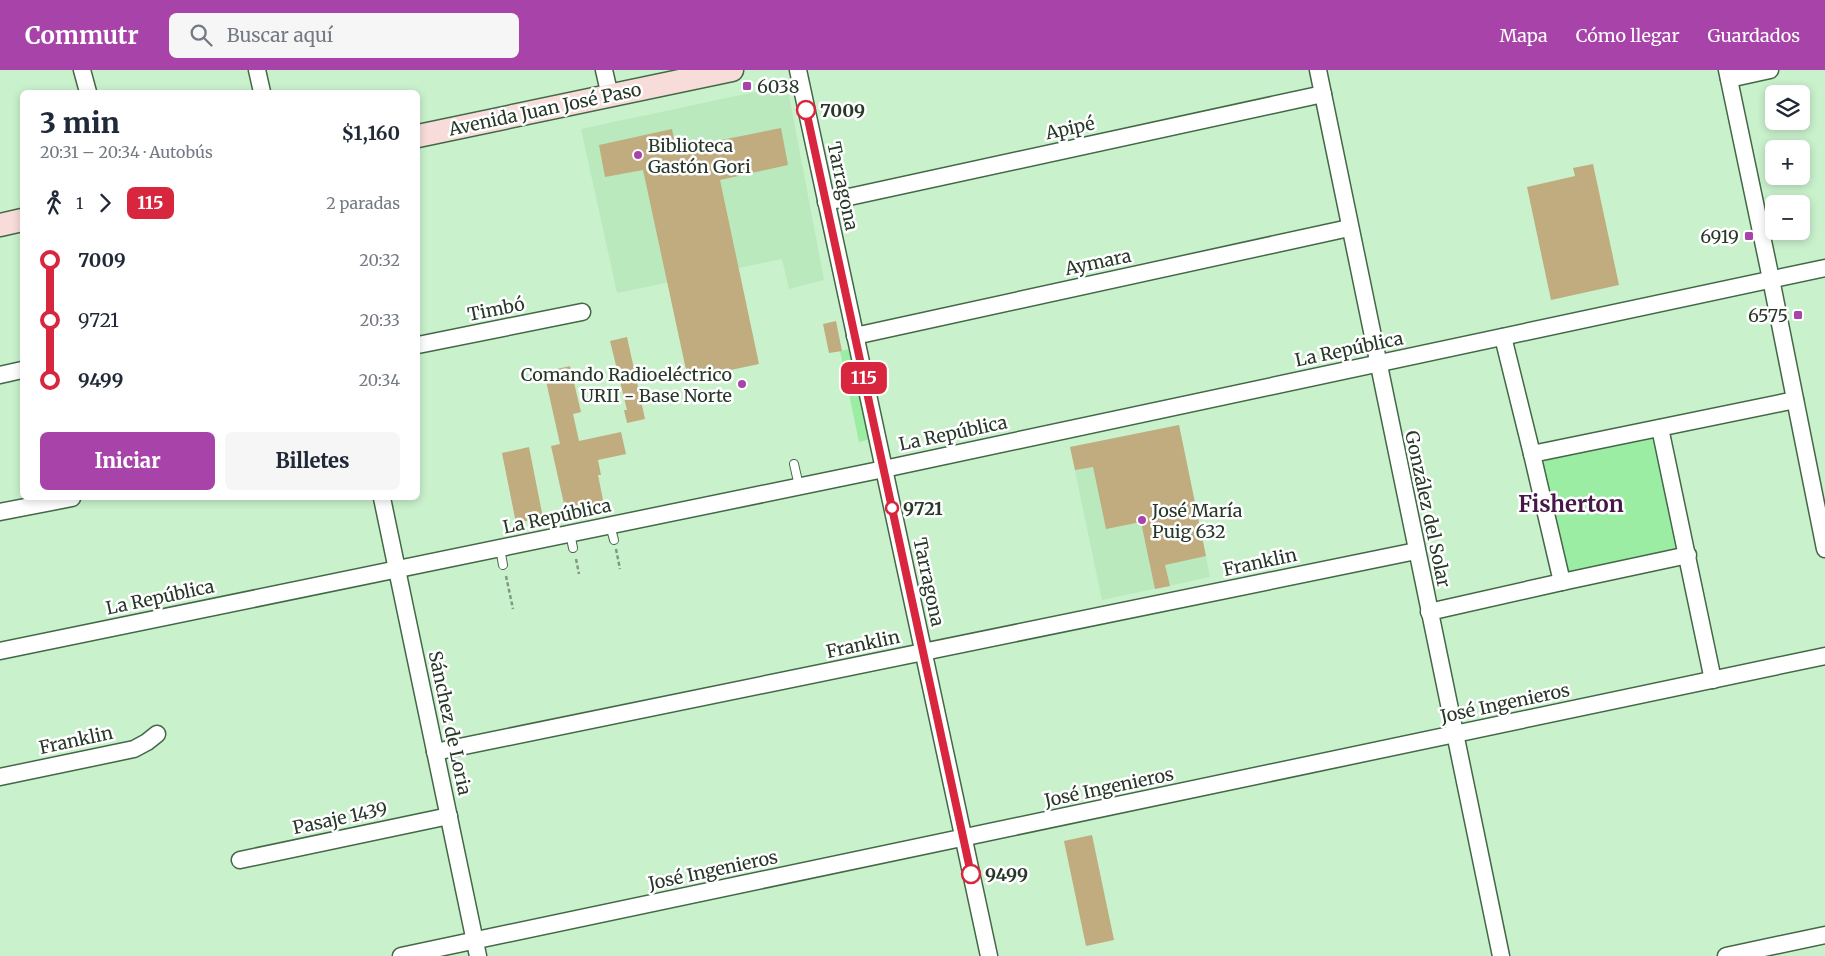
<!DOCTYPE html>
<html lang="es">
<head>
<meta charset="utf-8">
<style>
  body { margin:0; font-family:Merriweather,serif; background:#f6f6f7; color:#1f2937; height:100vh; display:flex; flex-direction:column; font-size:19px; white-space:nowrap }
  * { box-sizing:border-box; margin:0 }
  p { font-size:16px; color:#747a83 }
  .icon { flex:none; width:28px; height:28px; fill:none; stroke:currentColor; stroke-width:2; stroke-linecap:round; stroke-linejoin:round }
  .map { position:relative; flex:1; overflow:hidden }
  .drawer { position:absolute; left:20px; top:20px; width:400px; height:410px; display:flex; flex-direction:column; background:#fff; border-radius:8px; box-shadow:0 2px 8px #0003 }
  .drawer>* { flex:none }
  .badge { padding:0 10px; border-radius:8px; font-size:18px; line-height:32px }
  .fabs { position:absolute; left:1765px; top:15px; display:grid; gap:10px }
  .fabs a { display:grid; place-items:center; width:45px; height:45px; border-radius:8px; background:#fff; box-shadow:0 2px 8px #0003; font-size:25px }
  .map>.badge { position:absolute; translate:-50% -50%; box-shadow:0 0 0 2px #fff }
  .legs { display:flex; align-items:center; gap:8px; height:55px; padding:0 20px; font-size:16px }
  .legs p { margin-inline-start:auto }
  .summary { display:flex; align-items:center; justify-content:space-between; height:85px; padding:0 20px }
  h1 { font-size:28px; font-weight:800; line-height:38px }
  .button { display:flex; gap:10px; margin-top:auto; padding:10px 20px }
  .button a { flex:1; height:58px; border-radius:8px; background:#a844a9; color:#fff; font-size:20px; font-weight:800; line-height:58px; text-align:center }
  .button a+a { background:#f6f6f7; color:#1f2937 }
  ul { padding:0 20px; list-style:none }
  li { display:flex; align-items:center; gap:18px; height:60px; font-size:19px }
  li i { display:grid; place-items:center; width:8px; height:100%; margin:0 6px; background:currentColor }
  li i::after { content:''; width:12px; height:12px; margin:-6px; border:4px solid; border-radius:50%; background:#fff }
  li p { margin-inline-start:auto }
  li:first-child i { background:linear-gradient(#0000 50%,currentColor 0) }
  li:last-child i { background:linear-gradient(currentColor 50%,#0000 0) }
  header { display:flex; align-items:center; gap:30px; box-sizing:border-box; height:70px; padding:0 25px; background:#a844a9; color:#fff }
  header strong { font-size:24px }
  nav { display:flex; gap:28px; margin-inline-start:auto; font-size:18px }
  .search { width:350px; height:45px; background:#f6f6f7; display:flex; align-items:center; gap:12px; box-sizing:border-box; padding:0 18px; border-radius:8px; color:#747a83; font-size:19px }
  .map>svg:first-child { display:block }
</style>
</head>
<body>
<header>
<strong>Commutr</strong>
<div class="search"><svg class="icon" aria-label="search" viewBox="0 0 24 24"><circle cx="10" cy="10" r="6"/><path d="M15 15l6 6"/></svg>Buscar aquí</div>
<nav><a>Mapa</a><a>Cómo llegar</a><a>Guardados</a></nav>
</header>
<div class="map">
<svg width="1825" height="886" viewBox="0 0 1825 886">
  <rect width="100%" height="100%" fill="#c9f1cc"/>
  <g fill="#bae9be">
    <path d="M778 17 789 25 824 210 789 219 782 189 617 223 581 59Z"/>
    <path d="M1179 355 1210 507 1102 530 1070 377Z"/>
  </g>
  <g fill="#9beda4">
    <path d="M851 279 871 369 859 372 840 281Z"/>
    <path d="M1653 365 1679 480 1567 502 1543 393 1547 386Z"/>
  </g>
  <g fill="#c0ac7e">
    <path d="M781 58 788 95 720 110 759 294 688 309 643 100 605 107 599 75 672 59 676 79Z"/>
    <path d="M1593 94 1619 215 1551 230 1527 117 1575 106 1573 98Z"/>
    <path d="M836 251 842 281 829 283 823 254Z"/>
    <path d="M627 267 645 349 627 353 624 340H627L610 271Z"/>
    <path d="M570 296 581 342 573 344 579 371 621 362 626 384 598 390 601 405H598L604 435 566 443 551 376 560 374 544 302Z"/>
    <path d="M1179 355 1206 486 1165 495 1170 516 1155 519 1141 452 1106 459 1093 397 1075 400 1070 377Z"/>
    <path d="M529 377 543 448 516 453 502 383Z"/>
    <path d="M1092 765 1114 870 1086 876 1064 771Z"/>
  </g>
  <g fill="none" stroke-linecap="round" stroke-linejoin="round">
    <defs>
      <g id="lane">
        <path d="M794 394 799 416"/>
        <path d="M610 455 614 470"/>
        <path d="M570 463 573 478"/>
        <path d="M500 478 503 495"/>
      </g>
      <g id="street">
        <path d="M82 0 88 22"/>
        <path d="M257 0 262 22"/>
        <path d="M604 0 610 26"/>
        <path d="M798 0 989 886"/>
        <path d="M1318 0 1501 886"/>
        <path d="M1727 0 1771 209 1825 479"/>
        <path d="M1729 9 1770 0"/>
        <path d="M826 132 1323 24"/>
        <path d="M855 266 1349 158"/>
        <path d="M418 275 582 242"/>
        <path d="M0 305 22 300"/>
        <path d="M1660 358 1713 610"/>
        <path d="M1532 384 1795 330"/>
        <path d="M382 428 478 886"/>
        <path d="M0 442 72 428"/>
        <path d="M1562 512 1688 485"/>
        <path d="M1429 542 1562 512 1532 384 1503 267"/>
        <path d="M0 581 884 399 1825 198"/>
        <path d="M435 682 1416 481"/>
        <path d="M0 707 134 679 147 672 157 664"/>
        <path d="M240 790 449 746"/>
        <path d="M401 886 1825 586"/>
        <path d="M1726 886 1825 865"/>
      </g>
      <g id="secondary">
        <path d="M418 66 732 0"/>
        <path d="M0 155 22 150"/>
      </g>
    </defs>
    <use href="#lane" stroke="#436747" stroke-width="10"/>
    <use href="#street" stroke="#436747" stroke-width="19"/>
    <use href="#secondary" stroke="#436747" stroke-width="25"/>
    <g stroke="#7e9b80" stroke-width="2.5" stroke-dasharray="4 2.5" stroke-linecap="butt">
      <path d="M616 479 620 499"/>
      <path d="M576 489 579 504"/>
      <path d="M506 506 513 539"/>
    </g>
    <use href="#lane" stroke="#fff" stroke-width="8"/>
    <use href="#street" stroke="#fff" stroke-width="16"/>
    <use href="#secondary" stroke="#f7dcd9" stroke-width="22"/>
  </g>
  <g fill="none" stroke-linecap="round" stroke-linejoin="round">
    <defs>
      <path id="line-1" d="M806 40 971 804"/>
    </defs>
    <use href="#line-1" stroke="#fff" stroke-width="11"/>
    <use href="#line-1" stroke="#d7263d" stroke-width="8"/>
  </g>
  <g fill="#a844a9" stroke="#fff" stroke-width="2">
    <rect x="742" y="11" width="10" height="10" rx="2.5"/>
    <circle cx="638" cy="85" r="5"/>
    <rect x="1744" y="161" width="10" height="10" rx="2.5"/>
    <rect x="1793" y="240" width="10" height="10" rx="2.5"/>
    <circle cx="742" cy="314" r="5"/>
    <circle cx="1142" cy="450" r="5"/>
  </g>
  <g fill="#fff" stroke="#d7263d" stroke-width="2.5">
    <circle cx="806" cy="40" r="9"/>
    <circle cx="892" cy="438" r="6"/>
    <circle cx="971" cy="804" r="9"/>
  </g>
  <g text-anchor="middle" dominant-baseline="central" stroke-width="5" stroke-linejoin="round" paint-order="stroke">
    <g font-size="18" fill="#273728" stroke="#fff" text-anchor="start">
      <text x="757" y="16">6038</text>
      <text x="648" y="75">Biblioteca<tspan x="648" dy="21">Gastón Gori</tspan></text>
      <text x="1739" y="166" text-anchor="end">6919</text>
      <text x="1788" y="245" text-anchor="end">6575</text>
      <text x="732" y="304" text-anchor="end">Comando Radioeléctrico<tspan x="732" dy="21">URII - Base Norte</tspan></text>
      <text x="1152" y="440">José María<tspan x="1152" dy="21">Puig 632</tspan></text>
    </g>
    <g font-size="18" fill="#273728" stroke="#fff">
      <text transform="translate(545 39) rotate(-12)">Avenida Juan José Paso</text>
      <text transform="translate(1070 58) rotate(-12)">Apipé</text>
      <text transform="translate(843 116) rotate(78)">Tarragona</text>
      <text transform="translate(1098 192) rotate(-12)">Aymara</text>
      <text transform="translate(496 239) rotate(-11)">Timbó</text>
      <text transform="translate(1349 279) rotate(-12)">La República</text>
      <text transform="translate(953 363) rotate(-12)">La República</text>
      <text transform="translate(1428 439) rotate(78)">González del Solar</text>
      <text transform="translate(557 446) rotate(-12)">La República</text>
      <text transform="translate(1260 492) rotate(-12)">Franklin</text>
      <text transform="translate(929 512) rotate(78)">Tarragona</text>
      <text transform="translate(160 527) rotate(-12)">La República</text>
      <text transform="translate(863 574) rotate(-12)">Franklin</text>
      <text transform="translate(1505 633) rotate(-12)">José Ingenieros</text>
      <text transform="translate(450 653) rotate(78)">Sánchez de Loria</text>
      <text transform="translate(76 670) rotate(-12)">Franklin</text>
      <text transform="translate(1109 717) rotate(-12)">José Ingenieros</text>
      <text transform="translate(340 748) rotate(-12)">Pasaje 1439</text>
      <text transform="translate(713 800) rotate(-12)">José Ingenieros</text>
    </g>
    <g font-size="18" font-weight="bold" fill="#273728" stroke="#fff" text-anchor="start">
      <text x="820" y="40">7009</text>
      <text x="903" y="438">9721</text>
      <text x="985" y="804">9499</text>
    </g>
    <g font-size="22" font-weight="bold" fill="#471748" stroke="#fff">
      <text x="1571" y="434">Fisherton</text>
    </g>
  </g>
</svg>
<div class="fabs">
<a><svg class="icon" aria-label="layers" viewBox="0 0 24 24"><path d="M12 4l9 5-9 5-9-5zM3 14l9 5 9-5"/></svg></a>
<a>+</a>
<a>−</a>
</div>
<b class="badge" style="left:864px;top:308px;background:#d7263d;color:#fff">115</b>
<section class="drawer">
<div class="summary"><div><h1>3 min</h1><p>20:31 – 20:34 · Autobús</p></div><b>$1,160</b></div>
<div class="legs"><svg class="icon" aria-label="walk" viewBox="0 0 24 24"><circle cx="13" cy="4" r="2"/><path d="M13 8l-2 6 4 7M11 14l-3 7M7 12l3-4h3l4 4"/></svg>1<svg class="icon" aria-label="forward" viewBox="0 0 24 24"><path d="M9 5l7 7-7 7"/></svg><b class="badge" style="background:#d7263d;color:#fff">115</b><p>2 paradas</p></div>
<ul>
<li><i style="color:#d7263d"></i><b>7009</b><p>20:32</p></li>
<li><i style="color:#d7263d"></i><span>9721</span><p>20:33</p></li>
<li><i style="color:#d7263d"></i><b>9499</b><p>20:34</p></li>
</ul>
<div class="button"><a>Iniciar</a><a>Billetes</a></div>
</section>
</div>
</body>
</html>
